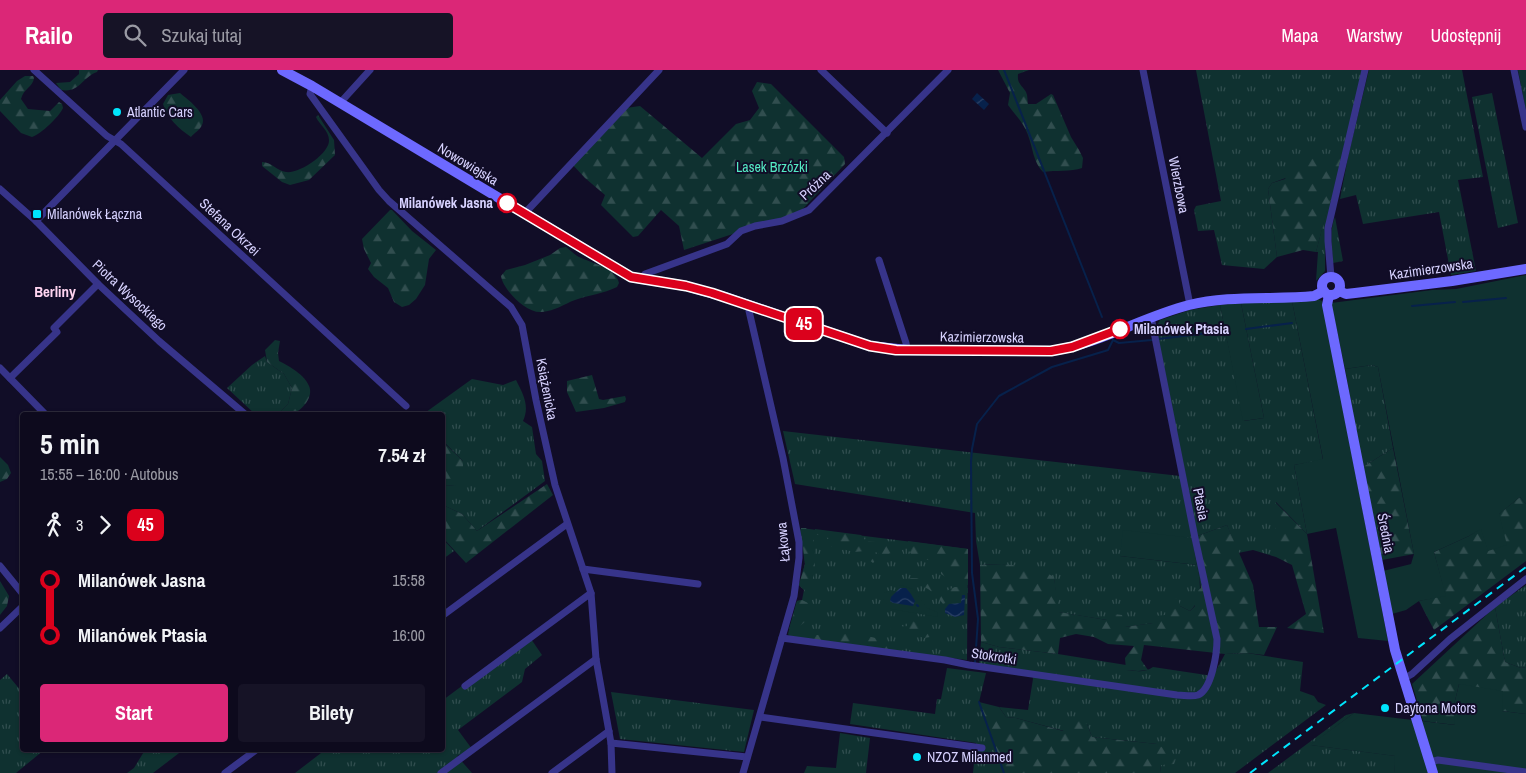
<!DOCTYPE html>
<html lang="pl">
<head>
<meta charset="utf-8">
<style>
  body { margin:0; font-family:"Archivo Narrow",sans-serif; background:#161326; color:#f1f3f6; height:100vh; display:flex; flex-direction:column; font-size:19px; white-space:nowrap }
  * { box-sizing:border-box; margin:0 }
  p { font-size:16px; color:#9a9aa4 }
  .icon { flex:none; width:28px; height:28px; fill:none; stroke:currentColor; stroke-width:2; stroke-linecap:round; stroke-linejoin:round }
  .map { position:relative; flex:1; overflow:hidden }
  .details { position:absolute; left:20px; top:342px; width:425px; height:340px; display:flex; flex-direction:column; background:#0d0a1d; border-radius:5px; box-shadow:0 1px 4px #0004,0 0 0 1px #2d2b3b }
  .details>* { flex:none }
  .badge { padding:0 10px; border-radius:8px; font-size:18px; line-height:32px }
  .map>.badge { position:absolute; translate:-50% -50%; box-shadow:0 0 0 2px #fff }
  .legs { display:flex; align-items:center; gap:8px; height:55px; padding:0 20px; font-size:16px }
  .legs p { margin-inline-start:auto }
  .head { display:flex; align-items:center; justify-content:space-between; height:85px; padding:0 20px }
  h1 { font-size:28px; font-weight:800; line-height:38px }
  .button { display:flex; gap:10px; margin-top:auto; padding:10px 20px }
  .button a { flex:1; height:58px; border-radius:5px; background:#db2777; color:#fff; font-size:20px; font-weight:800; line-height:58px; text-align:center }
  .button a+a { background:#161326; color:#f1f3f6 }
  ul { padding:0 20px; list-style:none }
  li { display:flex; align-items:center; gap:18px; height:55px; font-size:19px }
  li i { display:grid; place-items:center; width:8px; height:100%; margin:0 6px; background:currentColor }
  li i::after { content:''; width:12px; height:12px; margin:-6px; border:4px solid; border-radius:50%; background:#0d0a1d }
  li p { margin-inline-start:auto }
  li:first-child i { background:linear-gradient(#0000 50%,currentColor 0) }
  li:last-child i { background:linear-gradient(currentColor 50%,#0000 0) }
  header { display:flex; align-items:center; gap:30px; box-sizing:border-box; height:70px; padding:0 25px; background:#db2777; color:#fff }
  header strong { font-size:24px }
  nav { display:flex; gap:28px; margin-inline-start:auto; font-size:18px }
  .search { width:350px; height:45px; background:#161326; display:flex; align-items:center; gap:12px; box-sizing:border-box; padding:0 18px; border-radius:5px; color:#9a9aa4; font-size:19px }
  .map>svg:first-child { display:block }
</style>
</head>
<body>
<header>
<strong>Railo</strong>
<div class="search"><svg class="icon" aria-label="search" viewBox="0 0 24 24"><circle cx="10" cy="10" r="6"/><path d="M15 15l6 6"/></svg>Szukaj tutaj</div>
<nav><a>Mapa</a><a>Warstwy</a><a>Udostępnij</a></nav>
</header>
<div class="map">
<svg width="1526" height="703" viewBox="0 0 1526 703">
  <defs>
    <pattern id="grass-tufts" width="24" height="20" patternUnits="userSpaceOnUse" patternTransform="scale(1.25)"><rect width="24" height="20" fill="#0f3130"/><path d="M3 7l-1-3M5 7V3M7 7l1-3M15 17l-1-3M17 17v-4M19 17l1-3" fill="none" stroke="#314e4f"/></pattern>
    <pattern id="forest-firs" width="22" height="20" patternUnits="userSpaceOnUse" patternTransform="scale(1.25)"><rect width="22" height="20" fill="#0f3130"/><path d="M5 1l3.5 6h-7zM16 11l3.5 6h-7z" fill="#314e4f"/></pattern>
    <pattern id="water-waves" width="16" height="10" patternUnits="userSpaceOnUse" patternTransform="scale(1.25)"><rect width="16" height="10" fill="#07214b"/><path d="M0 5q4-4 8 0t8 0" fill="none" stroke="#2a4066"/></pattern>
  </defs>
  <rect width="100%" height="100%" fill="#110d27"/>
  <g fill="url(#grass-tufts)">
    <path d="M1196 0H1363L1325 160V201L1316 211 1318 182H1316L1340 88 1272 113 1268 119 1277 187 1264 199 1222 195 1214 160 1198 161 1194 140 1196 136 1221 131Z"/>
    <path d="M1369 0H1462L1483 107 1458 110 1476 201 1451 205 1439 142 1363 154 1356 125 1340 129 1349 82Z"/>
    <path d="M1518 0H1526V41Z"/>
    <path d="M1492 23 1518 153 1498 158 1472 27Z"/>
    <path d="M1335 147 1343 191 1333 193C1332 178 1329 161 1335 147Z"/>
    <path d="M1292 231 1323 390 1294 395 1307 464 1276 432V487L1253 480 1238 483 1227 455 1192 468 1120 486 1197 495C1200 511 1204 528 1190 541L1180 536 1154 553 1125 557 1107 550 1058 542 1054 508 1002 494 980 495 976 471 975 443 795 414 783 361 1180 406 1156 257 1160 250 1190 240 1220 235 1244 351 1264 348 1241 233Z"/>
    <path d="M265 286 267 292 284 304 292 318 288 334 277 345H256L227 318 252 295Z"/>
    <path d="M1372 295 1378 297 1393 378 1363 397 1345 299Z"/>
    <path d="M472 309 503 315 516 310C523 324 530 336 523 351L532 357 536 384 542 391 545 411 477 461 462 444 443 435V415L455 416 463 391 443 371 442 345H422Z"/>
    <path d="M801 458 968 479 967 590 790 567 788 564 797 531 802 530 804 520 799 515 805 494 800 461Z"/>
    <path d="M442 468 454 481 443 489H442Z"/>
    <path d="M1526 515V597L1521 598 1505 592 1495 537Z"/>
    <path d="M529 566 542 585 525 599 522 612 458 660 472 679 457 686 472 703H295L325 680H442L443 630Z"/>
    <path d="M981 572 999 577 1058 584 1126 595V600C1136 601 1145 603 1153 597L1213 606 1225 584 1247 583 1303 592 1300 621 1314 626 1318 632 1326 635 1235 703H1160L1161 695 1157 674 1092 667 1087 654 1064 661 1016 648 1006 647 999 637 1028 640 1033 609 1032 602 979 594Z"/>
    <path d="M947 598 986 603 979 632 1004 703H973L976 673 850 654 853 633 935 644 937 629H941Z"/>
    <path d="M7 604 22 622V680H44L16 703H0V610Z"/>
    <path d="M611 622 754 640 744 682 620 669Z"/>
    <path d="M1354 643 1311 675 1396 686 1394 703H1268L1346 645Z"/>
    <path d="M840 663 870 668 866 703H804L807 696 836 698Z"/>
    <path d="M145 680H183L153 703H127L134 698Z"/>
  </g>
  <g fill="url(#forest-firs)">
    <path d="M79 0H98L97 2C81 8 80 23 61 20L56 13 70 12 79 4Z"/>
    <path d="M998 0H1029L1018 4C1017 14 1021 14 1026 22 1028 26 1027 30 1028 34H1036L1051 24 1053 25 1071 67 1079 80 1083 88 1082 98C1071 102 1055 100 1043 102 1033 92 1033 78 1028 65 1024 53 1015 45 1008 35L1010 23Z"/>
    <path d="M25 6H33L34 8C33 17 24 18 21 29L28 39 50 41 59 32 62 34 63 38C59 47 41 64 32 67L21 63 0 41V30L17 11Z"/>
    <path d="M757 12 771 14 844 87 845 94 800 142 684 180 679 156 661 140 638 166 633 167 601 135 605 125 585 108 572 94 626 38 640 36 702 88 736 54 750 50 759 38 752 21Z"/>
    <path d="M180 23C187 29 208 44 202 55 200 60 194 63 191 67 179 59 167 48 163 34L168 25Z"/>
    <path d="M318 45 334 70 335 85 309 110 290 115 282 112 262 96V92C272 92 277 101 286 102 300 104 330 83 329 70 329 61 319 54 316 47Z"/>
    <path d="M1320 86 1341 88 1316 182 1303 180 1277 187 1268 119 1272 113 1285 109 1296 89Z"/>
    <path d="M390 140H392L412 161 436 180 429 189 425 215 416 229 409 235 402 237 394 232 388 218 374 207 368 199 371 193 364 179 362 169Z"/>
    <path d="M566 177C570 180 575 185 579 187 591 193 616 198 619 213L617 217C603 224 589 225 575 230 564 234 555 241 542 242 527 244 503 220 501 206L506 200 525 195 550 185 560 178Z"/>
    <path d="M275 270 280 271 278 283 279 291C289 296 305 305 309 316 314 327 302 340 293 344 289 346 282 345 277 345L288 334 292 318 284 304 267 292 265 280Z"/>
    <path d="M592 305 599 329 603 330 625 326 626 329 625 332 604 338 576 342 567 322V311Z"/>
    <path d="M442 371 463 391V410L455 416 443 415Z"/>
    <path d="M1393 378 1414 484 1382 490 1363 397Z"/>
    <path d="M0 387 8 395 11 403 7 409 0 412Z"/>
    <path d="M547 414 553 425 466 493 443 468V435L462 444 477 461Z"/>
    <path d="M1520 427 1526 434V491L1434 560 1419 531 1445 525 1434 482 1469 466 1481 458Z"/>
    <path d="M1275 432 1307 464 1324 563 1287 558 1306 544 1292 495 1276 487Z"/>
    <path d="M1227 455 1253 515 1259 557H1277L1264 585 1247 583 1225 584 1144 575 1141 590 1148 600 1138 601 1126 600 1125 588 1134 576 1108 574 1094 567 1076 564 1060 568 1058 584 999 577 981 572 980 495 1002 494 1038 498 1054 507 1059 542 1107 550 1114 544 1122 545 1125 557 1153 553 1155 546 1165 545 1170 529 1178 528 1180 536 1190 541 1195 536 1194 523 1201 518 1192 468Z"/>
    <path d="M801 458H806L814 470 815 499 811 516 809 518 804 520 799 515 805 494Z"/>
    <path d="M815 459 861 465 866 471 894 474C898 476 904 482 904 487 895 479 890 483 880 489L878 483 875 482V491L873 493 869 490 865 481 854 482 826 475V470L829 468 815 464Z"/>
    <path d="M908 471 968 479V515L952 511 941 504V502L948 498 946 494 915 487C908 483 908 478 908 471Z"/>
    <path d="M912 508 932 509 946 522C952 516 960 516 968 518V523H962L958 528 943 534C930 516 923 516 903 512L902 510Z"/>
    <path d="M0 511 9 526 7 536 0 545Z"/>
    <path d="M802 530 808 533 812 546 800 556 789 559 797 531Z"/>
    <path d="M1495 537 1505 592 1521 598 1526 597V644L1502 641 1459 614 1454 635 1456 655 1423 651 1412 614Z"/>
    <path d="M910 548 922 558 930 562V567L924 568 909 563 893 564 890 560 892 557 909 556 907 549Z"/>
    <path d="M802 563C821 568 832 562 850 564 865 565 888 568 897 581L790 567Z"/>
    <path d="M979 632 999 637 1006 647 1016 648 1063 661 1077 649 1087 654 1092 667 1157 674 1177 686 1174 694 1161 695 1160 703H1004Z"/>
  </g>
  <g fill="#0f3130">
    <path d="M1526 205V434L1520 427 1499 444 1507 475 1488 481 1481 459 1469 466 1434 482 1446 526 1419 531 1406 540 1392 544 1383 501 1411 494 1414 484 1378 297 1372 295 1345 299 1331 233 1432 220 1456 219Z"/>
    <path d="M1318 229 1322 231 1388 571 1358 568 1336 458 1307 464 1294 395 1323 389 1292 231Z"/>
    <path d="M1241 233 1264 348 1243 351 1220 235Z"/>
    <path d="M1123 460 1192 468 1197 495 1120 486Z"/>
    <path d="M900 515 913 519 927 538 937 542 938 547 891 539 883 529V524L890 520 895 521Z"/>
    <path d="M1459 614 1503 621 1502 641 1526 644V699L1513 703H1394L1395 686 1310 675 1354 643 1455 655 1454 635Z"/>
  </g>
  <g fill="url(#water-waves)">
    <path d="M977 23 989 34 984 40 972 29Z"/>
    <path d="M900 518H906L911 524 915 531 913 536 893 533 890 531 891 527Z"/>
    <path d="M962 525H965V527L964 545 955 547 945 543V539L949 534 961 533Z"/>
  </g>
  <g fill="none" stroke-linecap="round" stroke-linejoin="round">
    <g stroke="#07214b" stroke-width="2">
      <path d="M1004 0 1102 247"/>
      <path d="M1463 232 1506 228"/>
      <path d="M1412 236 1455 232"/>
      <path d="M1246 259 1292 253"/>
      <path d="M1158 269 1217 262"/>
      <path d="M1113 270 1119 273 1152 270"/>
      <path d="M917 535 918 536"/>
      <path d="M975 593 978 549 972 503 971 392 972 379 977 354 999 326 1052 297 1105 281 1108 280 1113 270 1112 267"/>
      <path d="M979 632 1004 703"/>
    </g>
    <g stroke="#37348a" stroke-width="7">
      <path d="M34 0 107 66 121 74 406 336"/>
      <path d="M821 0 887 63"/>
      <path d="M1143 0 1190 235"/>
      <path d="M1514 0 1526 57"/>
      <path d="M312 16 310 24 379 120 389 131 511 237 522 255 536 330 555 415 591 523 596 589 611 673 612 703"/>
      <path d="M340 33 370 0"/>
      <path d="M0 119 36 151 98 214 159 271 246 345"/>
      <path d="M524 144 659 0"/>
      <path d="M36 151 184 0"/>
      <path d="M879 190 906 273 907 280"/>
      <path d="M1331 207 1328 171V158L1365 0"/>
      <path d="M641 209 645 204 727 174 741 161 755 156 782 151 809 140 948 0"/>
      <path d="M0 298 46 345"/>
      <path d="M10 308 57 262 54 258 98 214"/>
      <path d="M0 496 22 523"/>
      <path d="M583 499 698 514"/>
      <path d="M442 546 567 454"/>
      <path d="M0 558 22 537"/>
      <path d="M782 568 945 590 969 595 1177 625C1184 625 1192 627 1198 625 1212 619 1217 583 1217 569L1195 468 1151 247"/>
      <path d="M1403 609 1412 604 1450 569 1526 509"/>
      <path d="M465 616 591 523"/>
      <path d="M760 647 982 678"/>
      <path d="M611 673 747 687"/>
      <path d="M1430 692 1438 690 1526 702"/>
      <path d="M225 703 256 680"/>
      <path d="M441 703 596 589"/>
      <path d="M552 703 609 661"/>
      <path d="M743 703 794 526 799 488V472L783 388 749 241 750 235"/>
    </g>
    <g stroke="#6d69ff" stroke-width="10">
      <path d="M282 0 312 16 631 207 686 216 725 227 870 276 907 280 1051 281C1099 274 1142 247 1189 235 1229 225 1273 230 1314 226L1324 221"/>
      <circle cx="1331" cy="216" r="9"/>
      <path d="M1339 221 1346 224 1355 223 1452 211 1526 199"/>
      <path d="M1329 225 1327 235 1395 580 1433 703"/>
    </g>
    <path stroke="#00e5fd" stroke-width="2" stroke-dasharray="8 6" stroke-linecap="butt" d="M1250 703 1526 497"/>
  </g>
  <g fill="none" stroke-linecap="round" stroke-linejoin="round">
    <defs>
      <path id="line-1" d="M507 133 631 207 686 216 712 223 870 276 896 280 1051 281 1072 277 1120 259"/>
    </defs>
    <use href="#line-1" stroke="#fff" stroke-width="11"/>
    <use href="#line-1" stroke="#db011c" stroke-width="8"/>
  </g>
  <g fill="#00e5fd" stroke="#110d27" stroke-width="2">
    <circle cx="117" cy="42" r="5"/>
    <rect x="32" y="139" width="10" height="10" rx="2.5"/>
    <circle cx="1385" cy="638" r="5"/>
    <circle cx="917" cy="687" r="5"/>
  </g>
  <g fill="#fff" stroke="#db011c" stroke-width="2.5">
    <circle cx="507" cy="133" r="9"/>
    <circle cx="1120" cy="259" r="9"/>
  </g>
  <g text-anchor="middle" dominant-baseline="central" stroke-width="4" stroke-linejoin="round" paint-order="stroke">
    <g font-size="14" fill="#d7d2ff" stroke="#110d27" text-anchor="start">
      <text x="127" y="42">Atlantic Cars</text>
      <text x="47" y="144">Milanówek Łączna</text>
      <text x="1395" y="638">Daytona Motors</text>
      <text x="927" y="687">NZOZ Milanmed</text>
    </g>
    <g font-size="14" fill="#d7d2ff" stroke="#110d27">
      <text transform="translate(468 94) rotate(31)">Nowowiejska</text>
      <text transform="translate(815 115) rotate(-43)">Próżna</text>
      <text transform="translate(1179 115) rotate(79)">Wierzbowa</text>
      <text transform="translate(230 157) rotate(43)">Stefana Okrzei</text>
      <text transform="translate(1431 199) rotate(-8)">Kazimierzowska</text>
      <text transform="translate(130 225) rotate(43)">Piotra Wysockiego</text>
      <text transform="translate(982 267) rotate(1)">Kazimierzowska</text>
      <text transform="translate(547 319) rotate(79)">Książenicka</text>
      <text transform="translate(1201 434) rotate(79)">Ptasia</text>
      <text transform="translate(1386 463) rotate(79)">Średnia</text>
      <text transform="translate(783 472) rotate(-95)">Łąkowa</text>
      <text transform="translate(994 586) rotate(9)">Stokrotki</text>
    </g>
    <g font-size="14" fill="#54eac4" stroke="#110d27">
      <text x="772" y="97">Lasek Brzózki</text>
    </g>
    <g font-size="14" font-weight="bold" fill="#d7d2ff" stroke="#110d27" text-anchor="end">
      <text x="493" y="133">Milanówek Jasna</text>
      <text x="1134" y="259" text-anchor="start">Milanówek Ptasia</text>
    </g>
    <g font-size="15" font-weight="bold" fill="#ffd4f0" stroke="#110d27">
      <text x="55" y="221">Berliny</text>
    </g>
  </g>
</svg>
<b class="badge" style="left:804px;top:254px;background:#db011c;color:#fff">45</b>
<section class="details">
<div class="head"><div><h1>5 min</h1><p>15:55 – 16:00 · Autobus</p></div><b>7.54 zł</b></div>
<div class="legs"><svg class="icon" aria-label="walk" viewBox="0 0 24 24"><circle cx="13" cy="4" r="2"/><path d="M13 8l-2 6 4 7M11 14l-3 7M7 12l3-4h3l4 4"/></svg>3<svg class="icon" aria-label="forward" viewBox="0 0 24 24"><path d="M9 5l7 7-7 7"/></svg><b class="badge" style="background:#db011c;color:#fff">45</b></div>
<ul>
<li><i style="color:#db011c"></i><b>Milanówek Jasna</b><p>15:58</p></li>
<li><i style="color:#db011c"></i><b>Milanówek Ptasia</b><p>16:00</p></li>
</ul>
<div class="button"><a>Start</a><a>Bilety</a></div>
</section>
</div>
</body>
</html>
